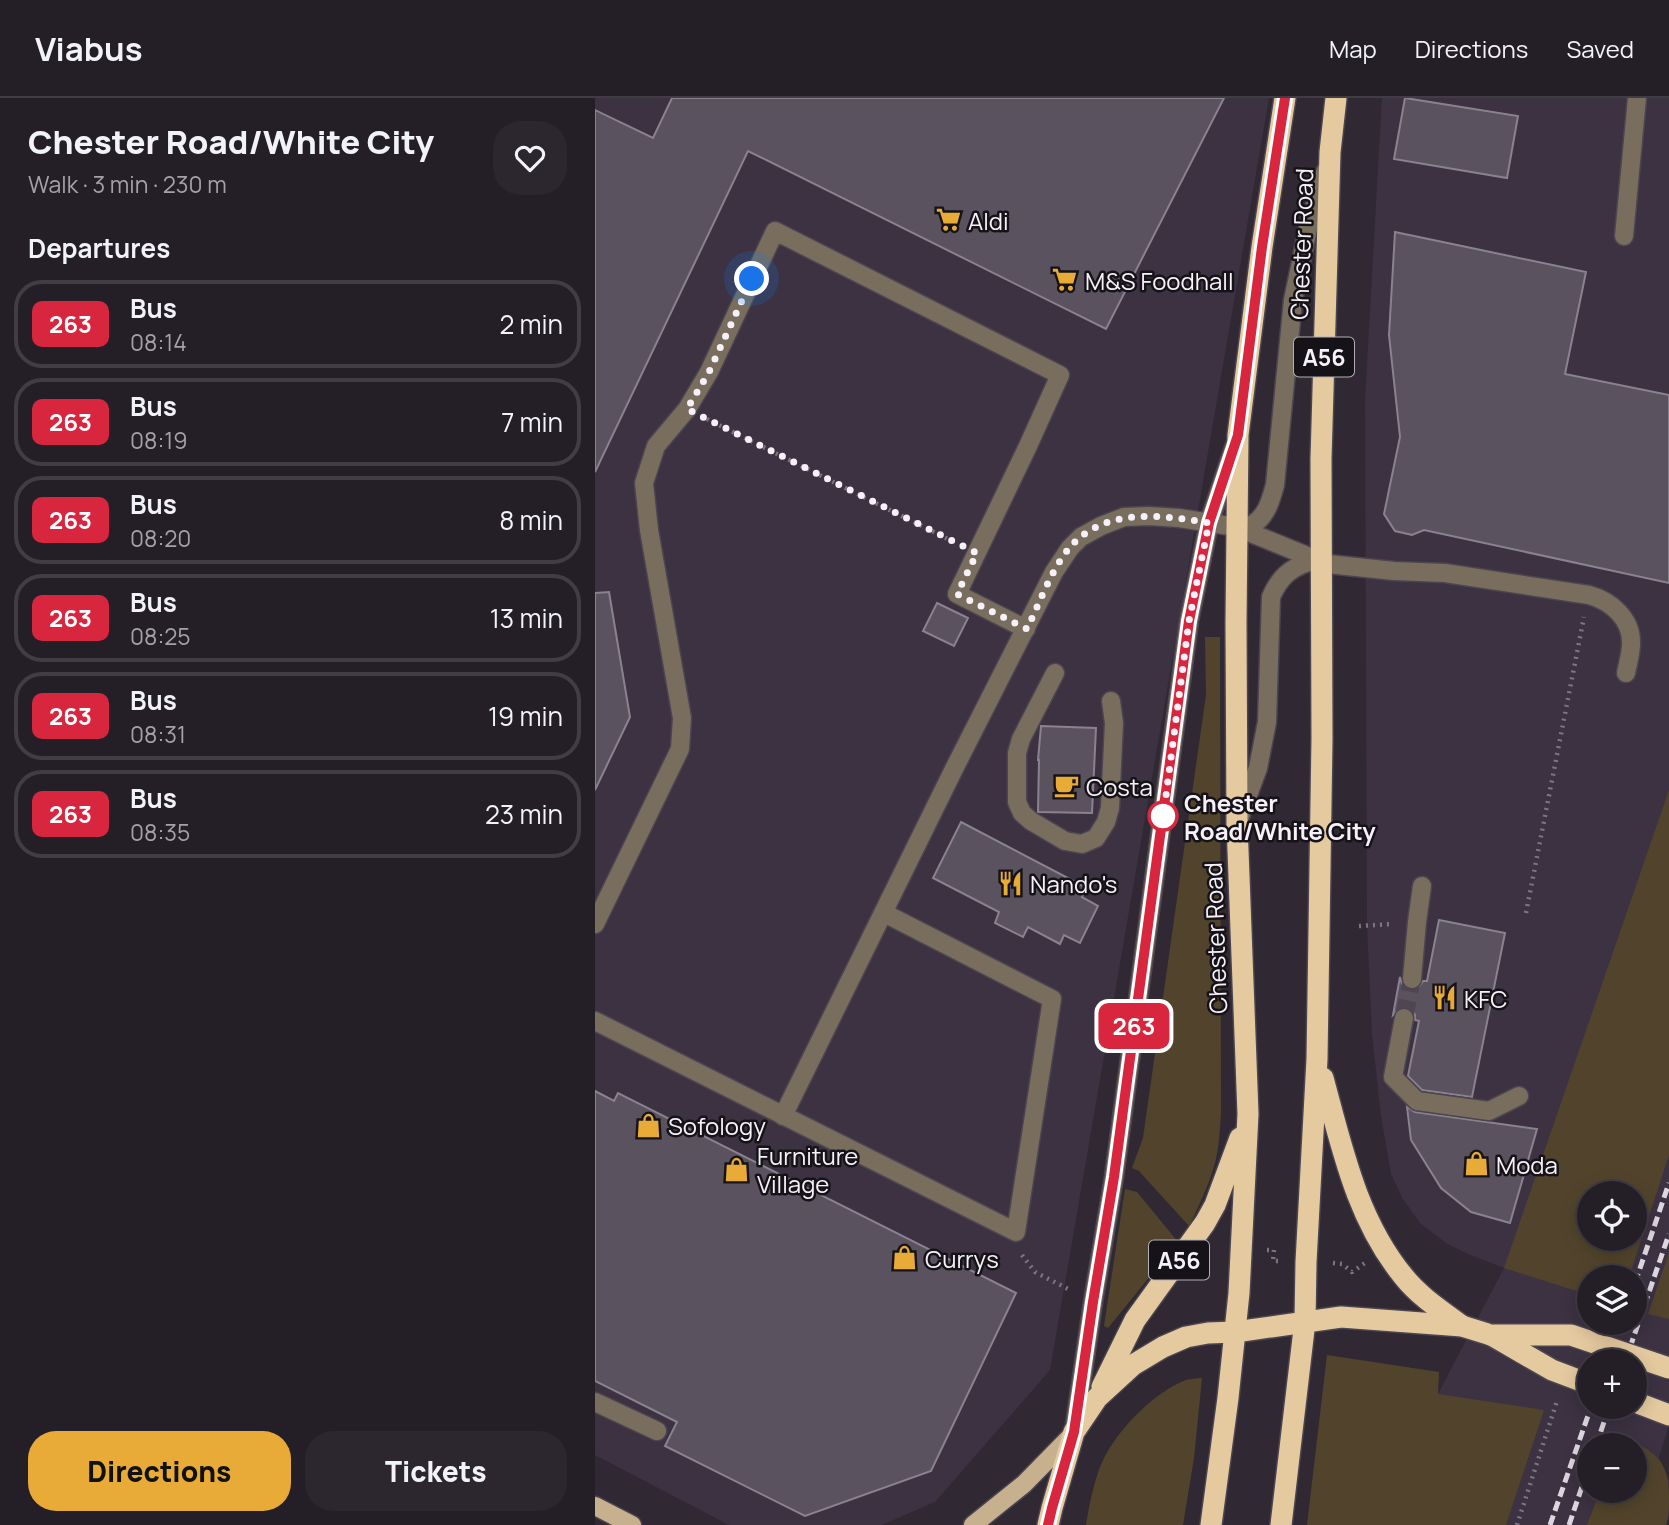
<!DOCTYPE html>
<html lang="en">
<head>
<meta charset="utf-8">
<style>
  body { margin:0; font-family:Manrope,sans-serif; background:#2c272f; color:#f1f3f6; height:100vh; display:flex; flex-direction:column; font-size:26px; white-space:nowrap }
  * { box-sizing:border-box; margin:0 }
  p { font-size:23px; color:#a3a2a7 }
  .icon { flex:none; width:38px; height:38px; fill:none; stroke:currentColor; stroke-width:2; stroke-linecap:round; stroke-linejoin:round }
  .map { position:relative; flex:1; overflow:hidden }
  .details { display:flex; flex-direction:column; background:#241f27; width:595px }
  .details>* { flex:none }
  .badge { padding:0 14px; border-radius:10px; font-size:24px; line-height:46px }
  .fabs { position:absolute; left:982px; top:1083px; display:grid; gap:14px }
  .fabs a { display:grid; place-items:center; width:70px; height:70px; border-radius:50%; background:#241f27; box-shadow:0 4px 18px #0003,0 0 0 2px #413d44; font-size:35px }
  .you { position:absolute; width:35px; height:35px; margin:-18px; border:5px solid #fff; border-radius:50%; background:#1a73e8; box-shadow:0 0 0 10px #1a73e833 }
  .map>.badge { position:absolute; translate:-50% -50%; box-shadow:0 0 0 4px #fff }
  h2 { padding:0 28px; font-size:26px; line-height:63px }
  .round { display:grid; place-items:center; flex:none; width:74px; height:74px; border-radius:28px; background:#2c272f }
  .overview { display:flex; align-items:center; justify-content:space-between; height:119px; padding:0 28px }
  h1 { font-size:33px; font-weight:800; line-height:52px }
  .action { display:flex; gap:14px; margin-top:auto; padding:14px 28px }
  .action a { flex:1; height:80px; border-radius:28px; background:#e8ab37; color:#111; font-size:28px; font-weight:800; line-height:80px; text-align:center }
  .action a+a { background:#2c272f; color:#f1f3f6 }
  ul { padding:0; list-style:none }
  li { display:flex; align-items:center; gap:21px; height:88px; margin:0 14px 10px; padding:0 14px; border:4px solid #413d44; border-radius:28px }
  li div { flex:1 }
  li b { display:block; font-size:26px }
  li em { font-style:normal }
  li .badge { min-width:77px; font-weight:700; text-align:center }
  header { display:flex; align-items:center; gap:42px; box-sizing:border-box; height:98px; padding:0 35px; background:#241f27; border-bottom:2px solid #413d44 }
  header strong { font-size:33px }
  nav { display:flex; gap:38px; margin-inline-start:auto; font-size:24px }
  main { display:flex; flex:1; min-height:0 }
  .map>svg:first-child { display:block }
</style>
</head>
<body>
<header>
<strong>Viabus</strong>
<nav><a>Map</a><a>Directions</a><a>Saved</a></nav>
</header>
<main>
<section class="details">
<div class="overview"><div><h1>Chester Road/White City</h1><p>Walk · 3 min · 230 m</p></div><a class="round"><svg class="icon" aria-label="heart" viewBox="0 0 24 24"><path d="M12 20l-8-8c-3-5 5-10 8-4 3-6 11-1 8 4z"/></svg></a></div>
<h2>Departures</h2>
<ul>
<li><span class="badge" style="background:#d7263d;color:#fff">263</span><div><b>Bus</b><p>08:14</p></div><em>2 min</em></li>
<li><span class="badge" style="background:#d7263d;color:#fff">263</span><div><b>Bus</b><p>08:19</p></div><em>7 min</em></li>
<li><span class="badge" style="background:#d7263d;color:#fff">263</span><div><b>Bus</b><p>08:20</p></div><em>8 min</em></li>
<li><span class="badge" style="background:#d7263d;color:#fff">263</span><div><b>Bus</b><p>08:25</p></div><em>13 min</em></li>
<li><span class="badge" style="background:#d7263d;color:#fff">263</span><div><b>Bus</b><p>08:31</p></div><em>19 min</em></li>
<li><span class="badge" style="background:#d7263d;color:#fff">263</span><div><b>Bus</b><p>08:35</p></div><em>23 min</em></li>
</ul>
<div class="action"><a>Directions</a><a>Tickets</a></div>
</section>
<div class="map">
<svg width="1074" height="1427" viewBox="0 0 1074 1427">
  <rect width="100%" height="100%" fill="#302934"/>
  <g fill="#3c3242" fill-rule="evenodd">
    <path d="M0 0H674L455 1272 340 1404 287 1427H134L0 1357Z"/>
    <path d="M787 0H1074V1327L1064 1359 1074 1382V1418L1071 1427H792L843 1296 909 1170 873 1156 851 1145 825 1125 808 1101 796 1076 786 1018 777 936 772 827 770 302ZM994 1096H1040V1141H994ZM994 1180H1040V1225H994ZM994 1264H1040V1309H994ZM994 1348H1040V1393H994Z"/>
  </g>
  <g fill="#52442c" fill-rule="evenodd">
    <path d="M610 539H625L626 1015C625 1032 624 1049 620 1065 614 1087 604 1108 594 1128L544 1073 537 1070 548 1040 611 597Z"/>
    <path d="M1074 692V1057L1034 1179 994 1180V1197L909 1170ZM994 1096H1040V1141H994Z"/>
    <path d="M530 1091 542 1094 583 1144 513 1230 509 1228Z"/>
    <path d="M1074 1155V1221L1053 1216Z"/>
    <path d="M732 1257 844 1274 843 1296 949 1312 911 1427H712Z"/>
    <path d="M607 1280 599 1360 588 1427H491C494 1408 498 1388 505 1369 518 1336 557 1295 591 1282 596 1281 602 1280 607 1280Z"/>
    <path d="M1026 1338C1058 1352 1074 1361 1074 1399 1074 1409 1074 1417 1071 1427H992L1005 1393H1040V1348L1022 1347Z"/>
  </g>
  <g fill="#5a535f" stroke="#8a828f" stroke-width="2">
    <path d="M77 0H629L511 231 153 53 0 374V12L58 40Z"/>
    <path d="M810 0 923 18 912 80 799 61Z"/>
    <path d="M800 134 991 174 970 276 1074 297V485L829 432 817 437 800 433 789 416 805 339 794 237Z"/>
    <path d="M14 494 35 619 0 692V495Z"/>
    <path d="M342 505 373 520 359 548 328 533Z"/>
    <path d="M446 628 501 630 497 715 443 714 444 662H443Z"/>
    <path d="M366 724 492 790 487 799 503 808 485 845 469 837 465 846 433 829 428 839 400 825 404 814 338 780Z"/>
    <path d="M844 822 910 835 877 999 827 992 813 978 824 923 820 922V917L817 912 810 909 805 910 798 917 805 879 807 886 815 892 822 891 828 883H832Z"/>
    <path d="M0 993 19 1003 23 995 421 1195 336 1373 210 1418 70 1348 82 1324 0 1283Z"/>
    <path d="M812 1009 820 1014 942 1031 915 1125 876 1114 846 1090 816 1042Z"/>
  </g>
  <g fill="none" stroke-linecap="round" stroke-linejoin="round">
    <path stroke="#4e4752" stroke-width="18" stroke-dasharray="18 9" stroke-linecap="butt" d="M809 920 817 881"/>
    <defs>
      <g id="minor">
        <path d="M1029 138 1042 0"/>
        <path d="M641 429C646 428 653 428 658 426 672 418 676 401 680 387L698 202 713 131 730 74"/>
        <path d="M460 575 426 641 422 655V704L427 715 436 723 470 743 487 746 501 740 511 724 515 710 519 625 516 603"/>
        <path d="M644 721 663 670 672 624 676 499C684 480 695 470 714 464L799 473 850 475 994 497C1016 503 1037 521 1036 546 1036 555 1033 565 1031 575"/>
        <path d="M0 826 85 651 87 620 54 432 49 385 61 348 92 311 114 274 180 133 465 277 433 348 362 496 431 531"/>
        <path d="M817 881 822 824 827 788"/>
        <path d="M809 920 798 979 822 1003 894 1013 924 998"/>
        <path d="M0 923 421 1134 457 901 289 815"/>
        <path d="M188 1018 359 671 459 474 475 450 486 439 506 428 529 419 554 418 584 420 641 429 727 464"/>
        <path d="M0 1304 62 1333"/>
        <path d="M479 1334 498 1204 519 1079 594 523 614 425 640 347"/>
      </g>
      <g id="major">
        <path d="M0 1408 37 1427"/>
        <path d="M378 1427 429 1386 479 1335"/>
      </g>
      <g id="highway">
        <path d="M728 980C747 1050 762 1122 809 1179 825 1199 847 1213 867 1228"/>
        <path d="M507 1289 540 1222 610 1125 620 1107 645 1040"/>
        <path d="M1040 1304 1074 1317"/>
        <path d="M453 1427 457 1410 479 1334 502 1300 538 1267 568 1249 591 1239 613 1235 640 1234 746 1219 867 1228 896 1237"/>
        <path d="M616 1427 633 1300 644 1195 653 1016 642 726 641 525 643 337 667 149 690 0"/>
        <path d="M686 1427 710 1223 711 1164 722 961 727 641 726 361 735 54 741 0"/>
      </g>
    </defs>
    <use href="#minor" stroke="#4c4550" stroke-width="21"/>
    <use href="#major" stroke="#4c4550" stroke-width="21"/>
    <use href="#highway" stroke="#4c4550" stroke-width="24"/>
    <g stroke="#7d7680" stroke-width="4.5" stroke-dasharray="2 5" stroke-linecap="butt">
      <path d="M112 321 361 445"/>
      <path d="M931 815 989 519"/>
      <path d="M764 828 798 826"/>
      <path d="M672 1152H679L678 1163H686"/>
      <path d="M427 1157 440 1174 475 1192"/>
      <path d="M738 1165 747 1166 757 1174 770 1165"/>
      <path d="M1003 1180 1004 1174"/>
      <path d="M922 1427 962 1303"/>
    </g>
    <use href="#minor" stroke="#796e5d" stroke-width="18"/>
    <use href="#major" stroke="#c6b08d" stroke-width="18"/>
    <use href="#highway" stroke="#e5caa0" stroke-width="21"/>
    <g stroke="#dcd7df" stroke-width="5" stroke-dasharray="10 5" stroke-linecap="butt">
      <path d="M1040 1185 1074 1085"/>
      <path d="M1012 1264 1025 1225"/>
      <path d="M1030 1264 1074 1136"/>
      <path d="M1001 1348 1014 1309"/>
      <path d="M955 1427 996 1309"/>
      <path d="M974 1427 994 1368"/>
    </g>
    <defs>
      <g id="highway-bridge">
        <path d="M896 1237H976L1074 1270"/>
        <path d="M898 1238 957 1272 994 1286"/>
      </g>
    </defs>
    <use href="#highway-bridge" stroke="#4c4550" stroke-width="24" stroke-linecap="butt"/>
    <use href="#highway-bridge" stroke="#e5caa0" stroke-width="21"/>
  </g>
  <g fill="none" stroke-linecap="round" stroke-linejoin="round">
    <defs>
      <path id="line" d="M453 1427 457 1410 479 1334 498 1204 519 1079 594 523 614 425 643 337 667 149 690 0"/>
    </defs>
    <use href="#line" stroke="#fff" stroke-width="16"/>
    <use href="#line" stroke="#d7263d" stroke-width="10"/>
    <path stroke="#f6f1f9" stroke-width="7" stroke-dasharray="0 12.6" d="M157 181 114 274 92 311 382 455 362 496 432 531C445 504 456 472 475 449 510 409 568 417 614 425L594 523 568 720V718"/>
  </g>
  <defs>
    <symbol id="supermarket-bare" viewBox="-9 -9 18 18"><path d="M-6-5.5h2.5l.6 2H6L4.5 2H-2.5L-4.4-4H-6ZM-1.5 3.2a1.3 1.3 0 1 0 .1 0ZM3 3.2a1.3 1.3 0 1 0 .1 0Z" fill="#e8ab37" stroke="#161318" stroke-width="2.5" paint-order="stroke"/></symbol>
    <symbol id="cafe-bare" viewBox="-9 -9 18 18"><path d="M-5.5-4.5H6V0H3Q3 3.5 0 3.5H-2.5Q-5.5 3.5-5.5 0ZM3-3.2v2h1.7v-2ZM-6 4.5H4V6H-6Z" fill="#e8ab37" stroke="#161318" stroke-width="2.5" paint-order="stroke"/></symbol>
    <symbol id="restaurant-bare" viewBox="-9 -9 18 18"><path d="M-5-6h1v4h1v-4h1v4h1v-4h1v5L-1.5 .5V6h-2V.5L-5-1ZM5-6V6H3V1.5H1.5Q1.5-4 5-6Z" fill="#e8ab37" stroke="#161318" stroke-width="2.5" paint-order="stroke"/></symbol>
    <symbol id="shop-bare" viewBox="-9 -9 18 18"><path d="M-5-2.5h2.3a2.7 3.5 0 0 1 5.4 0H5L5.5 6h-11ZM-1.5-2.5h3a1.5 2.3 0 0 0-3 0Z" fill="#e8ab37" stroke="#161318" stroke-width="2.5" paint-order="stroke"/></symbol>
  </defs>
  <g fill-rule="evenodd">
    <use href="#supermarket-bare" x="336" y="104" width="35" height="35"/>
    <use href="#supermarket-bare" x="452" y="164" width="35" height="35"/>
    <use href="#cafe-bare" x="454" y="670" width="35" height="35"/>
    <use href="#restaurant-bare" x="398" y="768" width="35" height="35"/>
    <use href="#restaurant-bare" x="832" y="882" width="35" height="35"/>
    <use href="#shop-bare" x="36" y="1010" width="35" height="35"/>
    <use href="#shop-bare" x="864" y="1048" width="35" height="35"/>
    <use href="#shop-bare" x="124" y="1054" width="35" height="35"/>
    <use href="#shop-bare" x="292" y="1142" width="35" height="35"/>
  </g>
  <circle fill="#fff" stroke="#d7263d" stroke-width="3.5" cx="568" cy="718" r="14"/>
  <g text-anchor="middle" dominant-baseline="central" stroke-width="5" stroke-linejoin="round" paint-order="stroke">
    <g fill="#161318" stroke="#b3aeb6" stroke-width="2">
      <rect x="699" y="239.5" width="60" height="39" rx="5"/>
      <rect x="554" y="1142.5" width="60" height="39" rx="5"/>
    </g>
    <g font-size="23" font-weight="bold" fill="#f6f1f9">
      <text x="729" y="259">A56</text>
      <text x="584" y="1162">A56</text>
    </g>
    <g font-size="24" fill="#f6f1f9" stroke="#161318" text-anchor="start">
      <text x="373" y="122">Aldi</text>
      <text x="490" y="182">M&amp;S Foodhall</text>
      <text x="491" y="688">Costa</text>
      <text x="435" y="785">Nando's</text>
      <text x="869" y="900">KFC</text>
      <text x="73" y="1027">Sofology</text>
      <text x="162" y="1057">Furniture<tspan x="162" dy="28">Village</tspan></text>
      <text x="901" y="1066">Moda</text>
      <text x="330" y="1160">Currys</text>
    </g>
    <g font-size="24" fill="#f6f1f9" stroke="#161318">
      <text transform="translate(706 146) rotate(-88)">Chester Road</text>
      <text transform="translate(620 840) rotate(-92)">Chester Road</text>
    </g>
    <g font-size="24" font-weight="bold" fill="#f6f1f9" stroke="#161318" text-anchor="start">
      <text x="589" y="704">Chester<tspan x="589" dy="28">Road/White City</tspan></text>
    </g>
  </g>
</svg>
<div class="fabs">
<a><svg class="icon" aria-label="locate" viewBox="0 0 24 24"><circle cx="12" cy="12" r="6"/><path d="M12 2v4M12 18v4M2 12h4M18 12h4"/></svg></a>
<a><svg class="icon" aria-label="layers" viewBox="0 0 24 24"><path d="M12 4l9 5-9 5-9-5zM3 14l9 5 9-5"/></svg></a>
<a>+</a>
<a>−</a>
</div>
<div class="you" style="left:157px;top:181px"></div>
<b class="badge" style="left:539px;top:928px;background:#d7263d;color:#fff">263</b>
</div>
</main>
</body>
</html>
